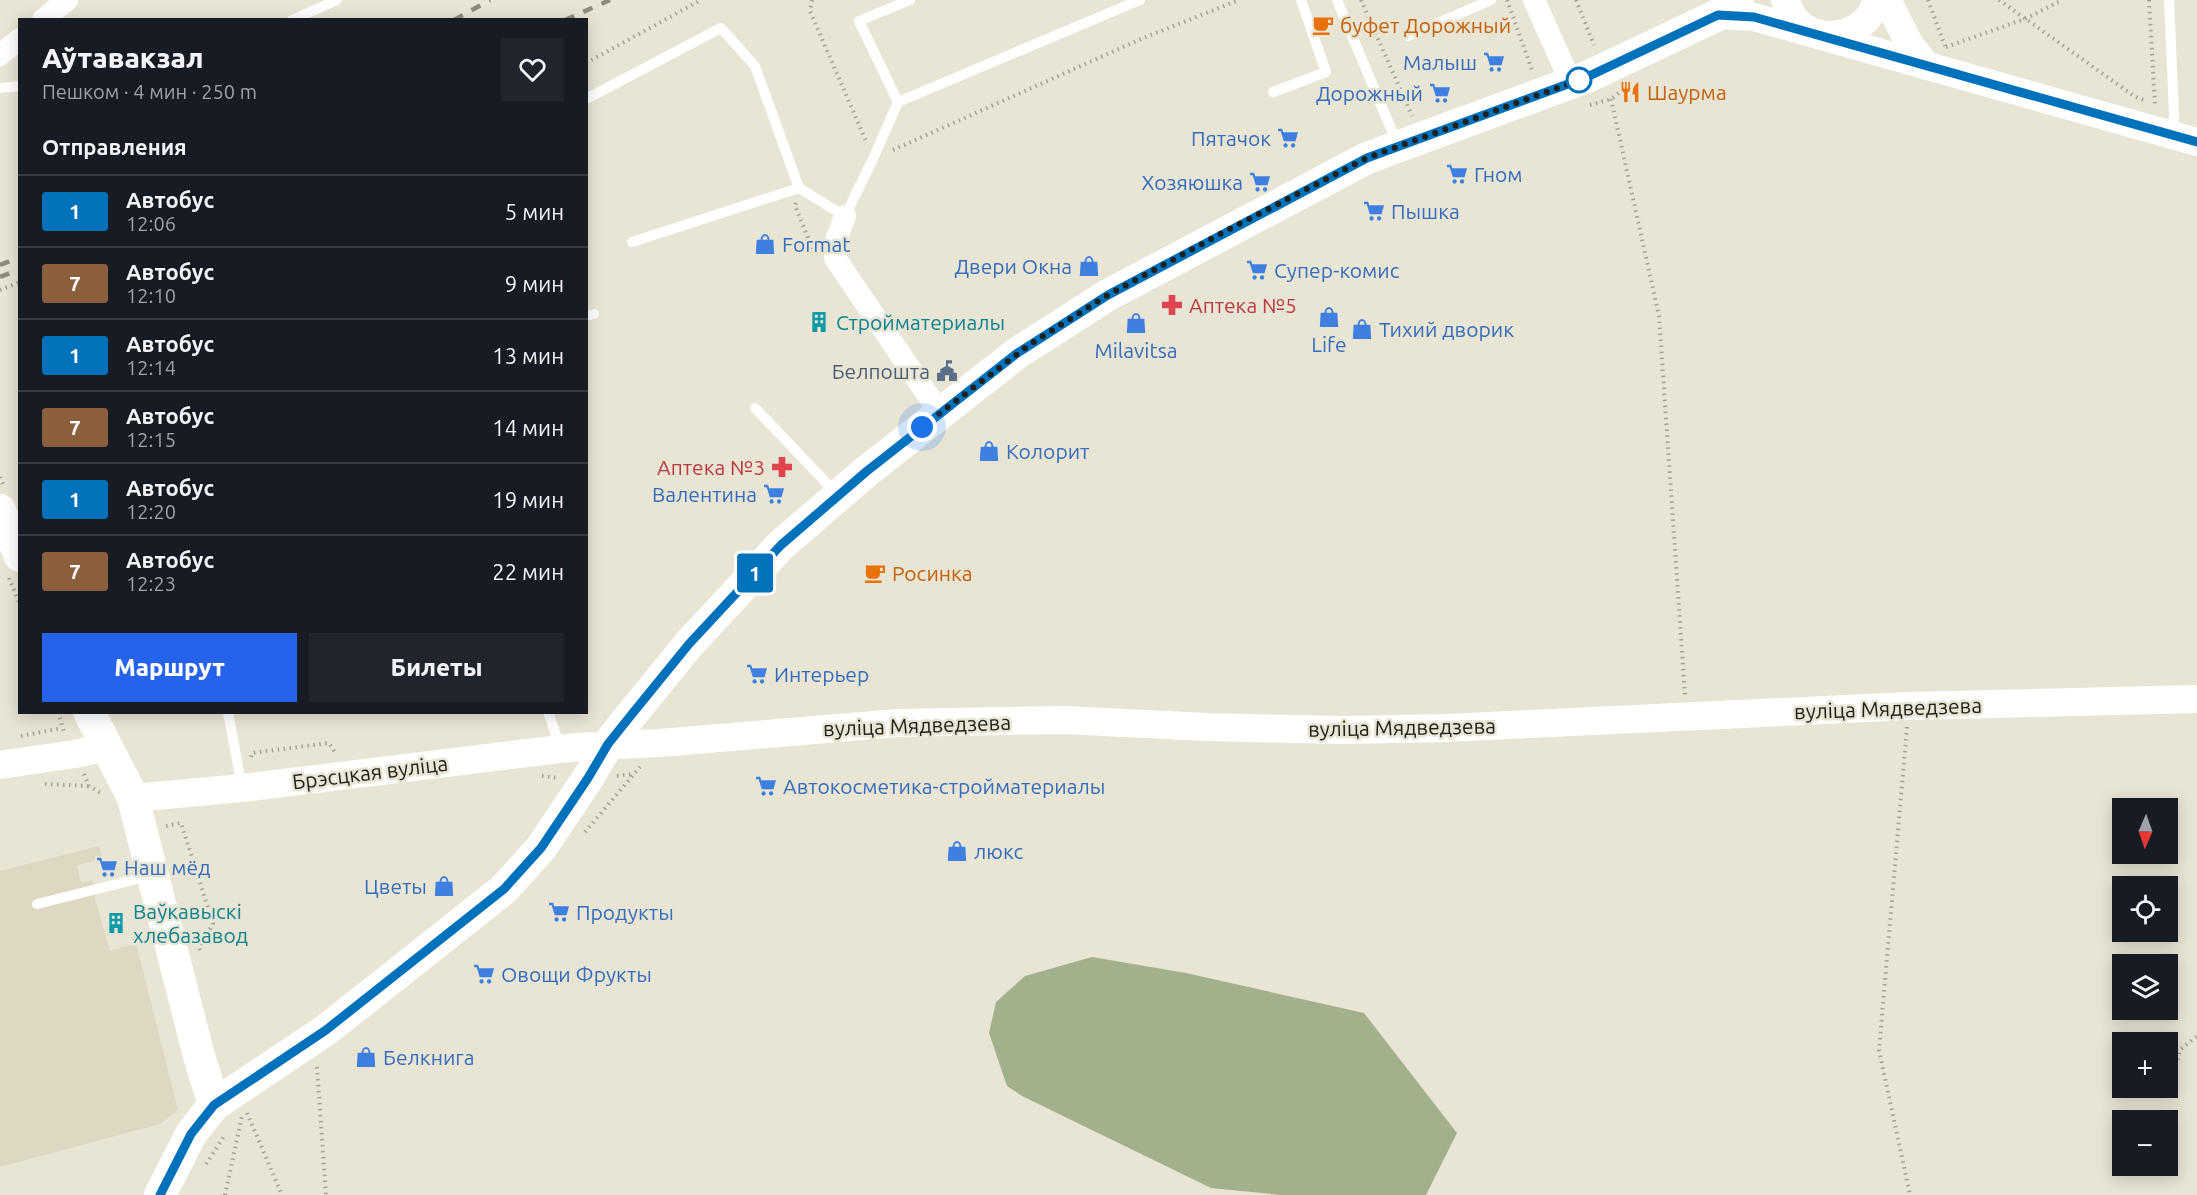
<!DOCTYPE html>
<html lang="ru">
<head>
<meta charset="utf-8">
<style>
  body { margin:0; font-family:Ubuntu,sans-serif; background:#20242c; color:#f1f3f6; height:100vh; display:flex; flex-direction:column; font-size:22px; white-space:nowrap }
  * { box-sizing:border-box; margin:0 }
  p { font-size:20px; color:#9ea1a6 }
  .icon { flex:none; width:33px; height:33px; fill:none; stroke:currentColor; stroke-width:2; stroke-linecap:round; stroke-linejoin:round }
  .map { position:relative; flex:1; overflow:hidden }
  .side { position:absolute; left:18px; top:18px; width:570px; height:696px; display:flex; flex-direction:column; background:#171b24; border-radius:0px; box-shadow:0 3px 15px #0003 }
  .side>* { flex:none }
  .badge { padding:0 12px; border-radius:4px; font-size:21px; line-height:39px }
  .needle { width:39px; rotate:182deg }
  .fabs { position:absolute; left:2112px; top:798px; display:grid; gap:12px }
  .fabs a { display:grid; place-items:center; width:66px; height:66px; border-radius:0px; background:#171b24; box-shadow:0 3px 15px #0003; font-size:30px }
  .you { position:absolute; width:30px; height:30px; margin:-15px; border:4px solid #fff; border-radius:50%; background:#1a73e8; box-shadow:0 0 0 9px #1a73e833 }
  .map>.badge { position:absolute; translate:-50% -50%; box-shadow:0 0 0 3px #fff }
  h2 { padding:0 24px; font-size:22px; line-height:54px }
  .round { display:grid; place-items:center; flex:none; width:63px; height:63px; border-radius:0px; background:#20242c }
  .overview { display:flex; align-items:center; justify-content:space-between; height:102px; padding:0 24px }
  h1 { font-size:28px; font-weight:800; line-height:45px }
  .button { display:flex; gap:12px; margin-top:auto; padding:12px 24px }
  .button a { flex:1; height:69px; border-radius:0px; background:#2563eb; color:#fff; font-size:24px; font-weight:800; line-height:69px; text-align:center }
  .button a+a { background:#20242c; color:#f1f3f6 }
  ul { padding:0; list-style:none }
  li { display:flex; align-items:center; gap:18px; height:72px; padding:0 24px; border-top:2px solid #363941 }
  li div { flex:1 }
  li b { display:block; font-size:22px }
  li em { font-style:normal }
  li .badge { min-width:66px; font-weight:700; text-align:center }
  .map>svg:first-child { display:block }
</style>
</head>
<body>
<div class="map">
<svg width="2197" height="1195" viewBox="0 0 2197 1195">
  <rect width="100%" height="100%" fill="#e9e5d5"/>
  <path fill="#ded8c2" d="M99 846 103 859 77 865 81 883 92 880 96 902 110 951 136 943 178 1110 160 1124 0 1167V871Z"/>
  <path fill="#a3b08c" d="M1092 957 1186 973 1364 1013 1457 1133 1426 1195H1281L1211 1188 1022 1096 1007 1086 989 1033 996 1002 1025 976Z"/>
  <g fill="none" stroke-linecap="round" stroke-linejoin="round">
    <g stroke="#a5a295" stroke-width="4" stroke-dasharray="1.5 4.5" stroke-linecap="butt">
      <path d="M812 0 810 11 866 141"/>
      <path d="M1361 0 1412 116"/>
      <path d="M1507 0 1533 73"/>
      <path d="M1576 0 1594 45"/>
      <path d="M1928 0 1945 46"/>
      <path d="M1999 0 2134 96 2146 101"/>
      <path d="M2149 0 2155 105 2157 106"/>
      <path d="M1946 47 2025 19 2062 0"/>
      <path d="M586 63 701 0"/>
      <path d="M1611 99 1659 316 1685 695"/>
      <path d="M1590 105 1611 99 1621 91"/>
      <path d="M893 150 1141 39 1239 0"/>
      <path d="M796 203 795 206 814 252"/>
      <path d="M0 290 20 282"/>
      <path d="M0 477 4 486"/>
      <path d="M9 578 20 605"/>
      <path d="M58 712 64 732"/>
      <path d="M1907 727 1879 1050 1910 1195"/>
      <path d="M21 736 62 728"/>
      <path d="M251 757 252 753 329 743 336 754"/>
      <path d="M84 774 89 786 102 794"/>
      <path d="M542 776 559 778"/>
      <path d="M617 776 634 774"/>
      <path d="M45 784 89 786"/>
      <path d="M166 826 181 823 213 924 199 947 200 950"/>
      <path d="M585 832 640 767"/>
      <path d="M317 1067 326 1195"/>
      <path d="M2170 1089 2180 1050 2197 1036"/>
      <path d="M247 1113 282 1195"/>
      <path d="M206 1164 225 1135"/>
      <path d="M225 1195 242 1116"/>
    </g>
    <g stroke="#fff" stroke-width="10">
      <path d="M1337 0 1397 143"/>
      <path d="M2169 0 2174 113 2173 134"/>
      <path d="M292 20 337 0"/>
      <path d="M1408 36 1491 0"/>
      <path d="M0 88 20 86"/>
      <path d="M1273 92 1326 72 1301 0"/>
      <path d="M586 99 721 28 755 66 799 188 845 216 873 159 898 102 1140 0"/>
      <path d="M898 102 859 21 910 0"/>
      <path d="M632 242 799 188"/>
      <path d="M586 316 594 314"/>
      <path d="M755 408 836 493"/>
      <path d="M228 712 242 788"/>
      <path d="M548 712 561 749"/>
      <path d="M37 904 149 876"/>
    </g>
    <g stroke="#fff" stroke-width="22">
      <path d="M1534 0 1571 83"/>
      <path d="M43 20 67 0"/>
      <path d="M0 55 20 39"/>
      <path d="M845 216 835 243V258L940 413"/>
    </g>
    <g stroke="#fff" stroke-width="28">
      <path d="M1785 0C1789 9 1792 18 1800 24 1827 46 1868 33 1877 0"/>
      <path d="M1887 0 1910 45 1927 66"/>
      <path d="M1718 15 1754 17 2197 142"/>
      <path d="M0 765 75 754 107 747"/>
      <path d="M133 798 242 788 577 747 660 743 897 723 1064 720 1207 727 1341 730 1445 728 1909 706 2197 699"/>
    </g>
    <g stroke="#fff" stroke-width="32">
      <path d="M0 510 20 556"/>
      <path d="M89 712 133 798 199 1056 214 1105"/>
      <path d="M160 1195 191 1134 214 1105 326 1030 504 889 541 848 588 778 608 744 632 714 689 644 781 545 867 471 1016 354 1108 295 1367 158 1587 77 1718 15 1738 0"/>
    </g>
    <g stroke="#8e8b7f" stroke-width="4.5" stroke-dasharray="10 10" stroke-linecap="butt">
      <path d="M454 20 490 0"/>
      <path d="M565 20 610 0"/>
      <path d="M0 265 20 257"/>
      <path d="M0 277 20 269"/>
    </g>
  </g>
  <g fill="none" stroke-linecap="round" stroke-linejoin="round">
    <defs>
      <path id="line" d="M160 1195 191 1134 214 1105 326 1030 504 889 541 848 588 778 608 744 632 714 689 644 781 545 867 471 1016 354 1108 295 1367 158 1587 77 1718 15 1754 17 2197 142"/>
    </defs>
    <use href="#line" stroke="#fff" stroke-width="14"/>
    <use href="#line" stroke="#0072bc" stroke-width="9"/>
    <path stroke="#211f19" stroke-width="6" stroke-dasharray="0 10.8" d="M922 427 1029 345 1108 295 1224 232 1367 158 1579 80"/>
  </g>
  <defs>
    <symbol id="cafe-bare" viewBox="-9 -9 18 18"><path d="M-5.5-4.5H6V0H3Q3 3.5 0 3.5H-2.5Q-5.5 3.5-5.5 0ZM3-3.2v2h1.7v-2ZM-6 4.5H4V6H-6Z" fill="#e8710a" stroke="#e9e5d5" stroke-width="2.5" paint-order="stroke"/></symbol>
    <symbol id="supermarket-bare" viewBox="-9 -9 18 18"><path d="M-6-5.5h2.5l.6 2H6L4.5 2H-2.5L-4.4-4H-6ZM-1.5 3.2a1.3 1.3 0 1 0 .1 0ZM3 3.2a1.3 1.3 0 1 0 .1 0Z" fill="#3f7fe0" stroke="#e9e5d5" stroke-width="2.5" paint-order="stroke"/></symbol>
    <symbol id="restaurant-bare" viewBox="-9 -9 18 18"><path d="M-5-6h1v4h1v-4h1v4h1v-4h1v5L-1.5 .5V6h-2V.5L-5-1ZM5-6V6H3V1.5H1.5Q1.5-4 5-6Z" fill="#e8710a" stroke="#e9e5d5" stroke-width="2.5" paint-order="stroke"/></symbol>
    <symbol id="shop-bare" viewBox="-9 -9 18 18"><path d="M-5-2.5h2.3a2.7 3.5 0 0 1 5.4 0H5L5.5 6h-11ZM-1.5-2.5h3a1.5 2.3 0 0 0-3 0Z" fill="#3f7fe0" stroke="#e9e5d5" stroke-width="2.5" paint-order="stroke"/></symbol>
    <symbol id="pharmacy-bare" viewBox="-9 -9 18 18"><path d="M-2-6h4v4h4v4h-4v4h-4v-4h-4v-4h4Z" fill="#e0444e" stroke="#e9e5d5" stroke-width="2.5" paint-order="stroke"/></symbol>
    <symbol id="building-bare" viewBox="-9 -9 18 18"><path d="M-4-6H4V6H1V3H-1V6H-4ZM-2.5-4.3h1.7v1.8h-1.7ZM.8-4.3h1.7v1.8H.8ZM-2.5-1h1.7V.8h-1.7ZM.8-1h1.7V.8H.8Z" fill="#0f9aa8" stroke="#e9e5d5" stroke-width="2.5" paint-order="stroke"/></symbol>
    <symbol id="civic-bare" viewBox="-9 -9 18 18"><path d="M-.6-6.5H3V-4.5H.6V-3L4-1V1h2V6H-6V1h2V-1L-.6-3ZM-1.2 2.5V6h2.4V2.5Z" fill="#5c6f8a" stroke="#e9e5d5" stroke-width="2.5" paint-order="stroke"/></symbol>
  </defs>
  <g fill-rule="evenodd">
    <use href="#cafe-bare" x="1308" y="10" width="30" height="30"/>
    <use href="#supermarket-bare" x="1479" y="47" width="30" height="30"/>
    <use href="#restaurant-bare" x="1615" y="77" width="30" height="30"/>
    <use href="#supermarket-bare" x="1425" y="78" width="30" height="30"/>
    <use href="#supermarket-bare" x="1273" y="123" width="30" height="30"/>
    <use href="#supermarket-bare" x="1442" y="159" width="30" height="30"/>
    <use href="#supermarket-bare" x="1245" y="167" width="30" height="30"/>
    <use href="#supermarket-bare" x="1359" y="196" width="30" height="30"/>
    <use href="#shop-bare" x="750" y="229" width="30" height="30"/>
    <use href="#shop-bare" x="1074" y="251" width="30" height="30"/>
    <use href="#supermarket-bare" x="1242" y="255" width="30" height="30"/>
    <use href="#pharmacy-bare" x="1157" y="290" width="30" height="30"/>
    <use href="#shop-bare" x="1314" y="302" width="30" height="30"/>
    <use href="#building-bare" x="804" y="307" width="30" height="30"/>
    <use href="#shop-bare" x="1121" y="308" width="30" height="30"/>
    <use href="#shop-bare" x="1347" y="314" width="30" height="30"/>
    <use href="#civic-bare" x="932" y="356" width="30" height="30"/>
    <use href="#shop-bare" x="974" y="436" width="30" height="30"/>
    <use href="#pharmacy-bare" x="767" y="452" width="30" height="30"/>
    <use href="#supermarket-bare" x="759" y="479" width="30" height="30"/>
    <use href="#cafe-bare" x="860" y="558" width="30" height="30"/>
    <use href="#supermarket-bare" x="742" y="659" width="30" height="30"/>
    <use href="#supermarket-bare" x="751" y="771" width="30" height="30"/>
    <use href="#shop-bare" x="942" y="836" width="30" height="30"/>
    <use href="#supermarket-bare" x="92" y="852" width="30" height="30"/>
    <use href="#shop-bare" x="429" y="871" width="30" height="30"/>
    <use href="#supermarket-bare" x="544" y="897" width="30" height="30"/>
    <use href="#building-bare" x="101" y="908" width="30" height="30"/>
    <use href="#supermarket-bare" x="469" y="959" width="30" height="30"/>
    <use href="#shop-bare" x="351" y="1042" width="30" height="30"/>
  </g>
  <circle fill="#fff" stroke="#0072bc" stroke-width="3" cx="1579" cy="80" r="12"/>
  <g text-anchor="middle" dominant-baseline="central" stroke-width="5" stroke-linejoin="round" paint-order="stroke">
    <g font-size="21" fill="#c56008" stroke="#e9e5d5" text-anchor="start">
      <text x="1340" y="25">буфет Дорожный</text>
      <text x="1647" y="92">Шаурма</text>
      <text x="892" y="573">Росинка</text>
    </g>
    <g font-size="21" fill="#366cbe" stroke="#e9e5d5" text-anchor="start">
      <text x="1477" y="62" text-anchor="end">Малыш</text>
      <text x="1423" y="93" text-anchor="end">Дорожный</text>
      <text x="1271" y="138" text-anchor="end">Пятачок</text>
      <text x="1474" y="174">Гном</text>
      <text x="1243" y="182" text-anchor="end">Хозяюшка</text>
      <text x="1391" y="211">Пышка</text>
      <text x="782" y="244">Format</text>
      <text x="1072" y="266" text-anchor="end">Двери Окна</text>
      <text x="1274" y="270">Супер-комис</text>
      <text x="1379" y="329">Тихий дворик</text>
      <text x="1329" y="344" text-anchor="middle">Life</text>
      <text x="1136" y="350" text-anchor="middle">Milavitsa</text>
      <text x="1006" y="451">Колорит</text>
      <text x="757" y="494" text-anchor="end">Валентина</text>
      <text x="774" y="674">Интерьер</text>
      <text x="783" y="786">Автокосметика-стройматериалы</text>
      <text x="974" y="851">люкс</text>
      <text x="124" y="867">Наш мёд</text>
      <text x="427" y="886" text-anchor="end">Цветы</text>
      <text x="576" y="912">Продукты</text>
      <text x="501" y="974">Овощи Фрукты</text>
      <text x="383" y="1057">Белкнига</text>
    </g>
    <g font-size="21" fill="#be3a42" stroke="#e9e5d5" text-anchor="start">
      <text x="1189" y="305">Аптека №5</text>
      <text x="765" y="467" text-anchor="end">Аптека №3</text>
    </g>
    <g font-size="21" fill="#0d838f" stroke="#e9e5d5" text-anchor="start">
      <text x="836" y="322">Стройматериалы</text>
      <text x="133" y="911">Ваўкавыскі<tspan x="133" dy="24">хлебазавод</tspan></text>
    </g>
    <g font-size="21" fill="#4e5e75" stroke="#e9e5d5" text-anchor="end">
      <text x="930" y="371">Белпошта</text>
    </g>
    <g font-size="21" fill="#211f19" stroke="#e9e5d5">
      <text transform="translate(1888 708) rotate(-2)">вуліца Мядведзева</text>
      <text transform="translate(917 725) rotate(-2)">вуліца Мядведзева</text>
      <text transform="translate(1402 727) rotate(-1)">вуліца Мядведзева</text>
      <text transform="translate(370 772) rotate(-7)">Брэсцкая вуліца</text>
    </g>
  </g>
</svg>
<div class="fabs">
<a><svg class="needle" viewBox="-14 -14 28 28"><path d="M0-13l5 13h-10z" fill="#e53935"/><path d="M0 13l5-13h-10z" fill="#9ea1a6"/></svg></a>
<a><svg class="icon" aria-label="locate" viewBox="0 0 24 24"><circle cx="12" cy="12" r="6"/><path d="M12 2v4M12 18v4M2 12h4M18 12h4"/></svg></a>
<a><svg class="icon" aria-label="layers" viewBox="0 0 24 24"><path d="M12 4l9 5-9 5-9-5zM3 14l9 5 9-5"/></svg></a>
<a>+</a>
<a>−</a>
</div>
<div class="you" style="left:922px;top:427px"></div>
<b class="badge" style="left:755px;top:573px;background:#0072bc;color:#fff">1</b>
<section class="side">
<div class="overview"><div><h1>Аўтавакзал</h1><p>Пешком · 4 мин · 250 m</p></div><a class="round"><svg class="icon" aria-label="heart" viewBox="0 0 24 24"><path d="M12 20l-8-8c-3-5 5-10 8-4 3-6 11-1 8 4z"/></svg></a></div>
<h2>Отправления</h2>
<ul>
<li><span class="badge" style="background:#0072bc;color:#fff">1</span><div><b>Автобус</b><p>12:06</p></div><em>5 мин</em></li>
<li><span class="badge" style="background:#8b5e3c;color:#fff">7</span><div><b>Автобус</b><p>12:10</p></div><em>9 мин</em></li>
<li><span class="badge" style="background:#0072bc;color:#fff">1</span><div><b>Автобус</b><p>12:14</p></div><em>13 мин</em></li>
<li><span class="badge" style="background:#8b5e3c;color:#fff">7</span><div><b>Автобус</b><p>12:15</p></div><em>14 мин</em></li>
<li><span class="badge" style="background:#0072bc;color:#fff">1</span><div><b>Автобус</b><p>12:20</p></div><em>19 мин</em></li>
<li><span class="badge" style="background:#8b5e3c;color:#fff">7</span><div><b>Автобус</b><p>12:23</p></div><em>22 мин</em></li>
</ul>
<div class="button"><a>Маршрут</a><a>Билеты</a></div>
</section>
</div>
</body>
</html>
